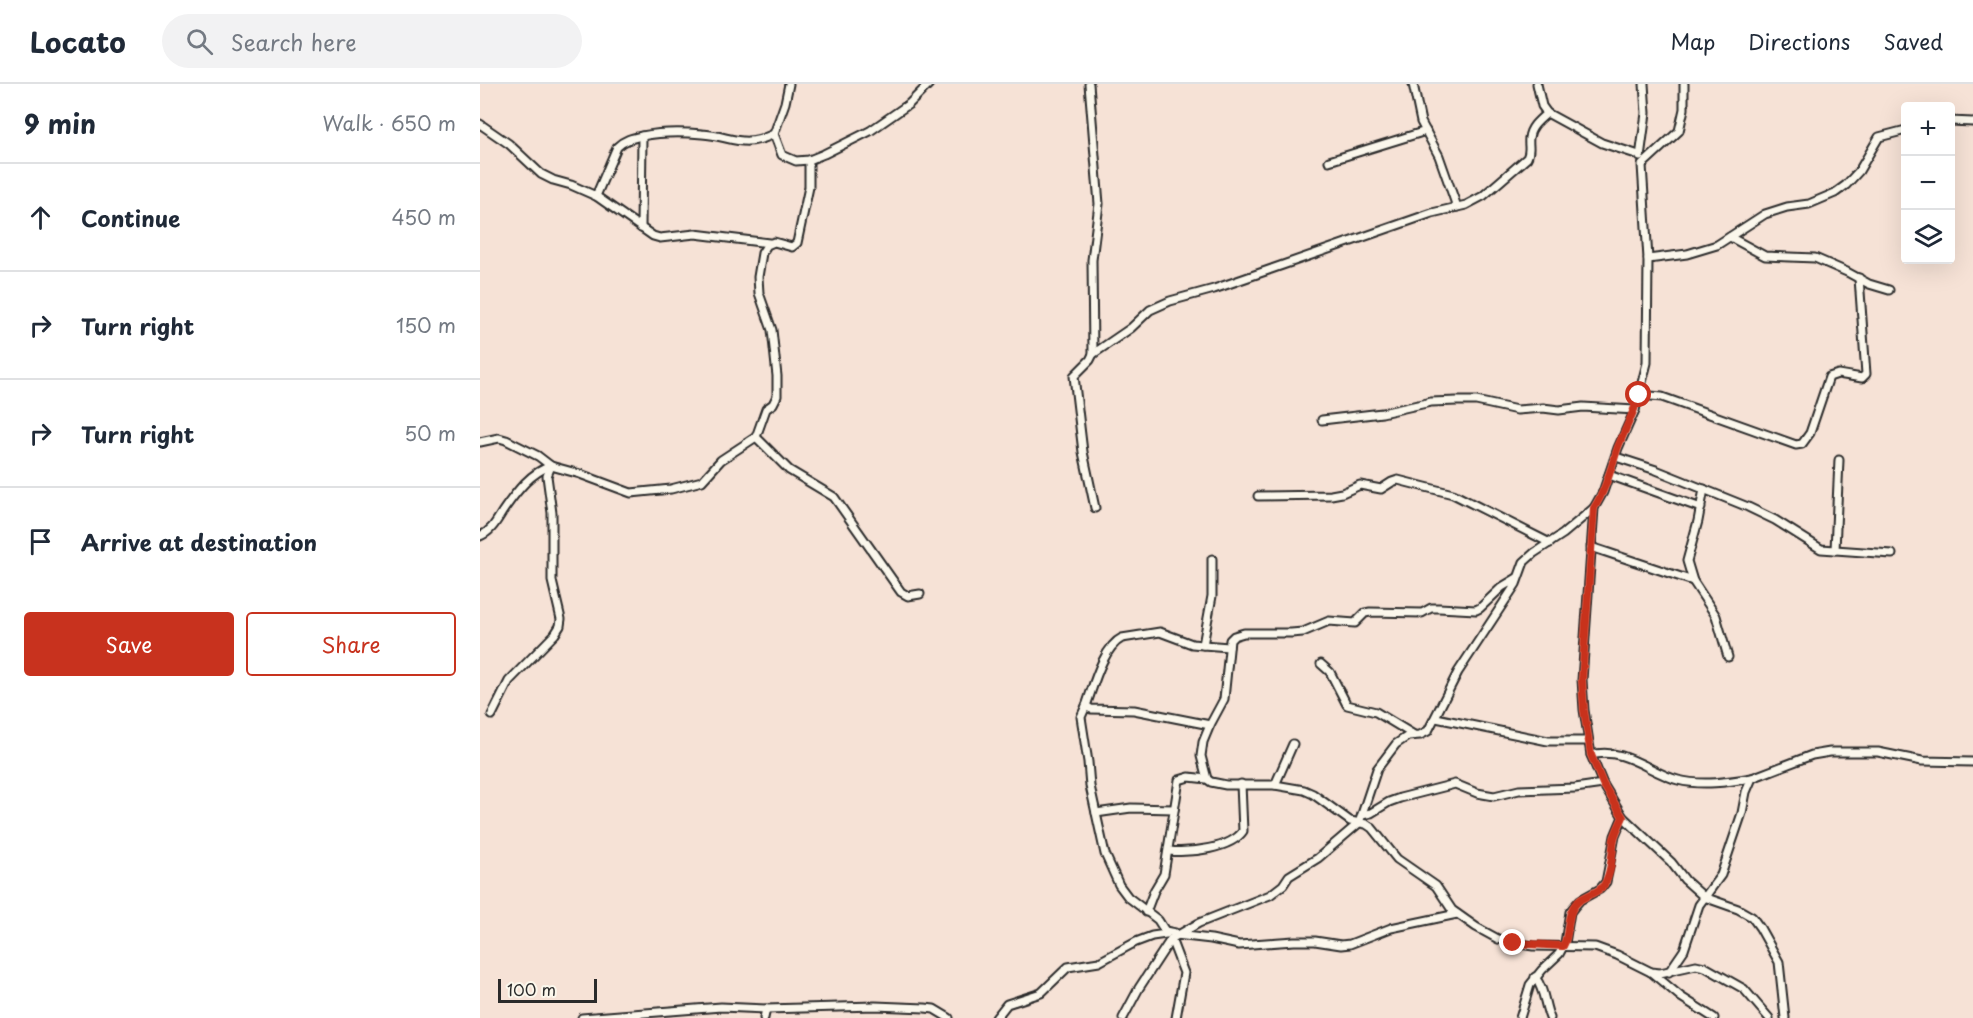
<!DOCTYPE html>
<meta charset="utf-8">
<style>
:root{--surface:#fff;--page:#f2f2f3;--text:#1f2937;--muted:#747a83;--line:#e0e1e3;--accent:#c8321e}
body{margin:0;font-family:"Playpen Sans",sans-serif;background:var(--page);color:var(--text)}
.controls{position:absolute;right:18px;top:18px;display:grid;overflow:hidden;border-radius:6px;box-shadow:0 6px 24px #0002}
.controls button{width:54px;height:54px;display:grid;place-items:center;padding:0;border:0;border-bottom:2px solid var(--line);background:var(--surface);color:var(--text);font:30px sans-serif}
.scale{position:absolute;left:18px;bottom:15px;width:99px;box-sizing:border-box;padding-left:6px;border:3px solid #2b2b2b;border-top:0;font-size:16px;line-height:21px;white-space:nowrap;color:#2b2b2b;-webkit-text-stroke:4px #fbf7ec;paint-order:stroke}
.stop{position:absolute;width:18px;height:18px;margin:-14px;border:4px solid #c8321e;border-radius:50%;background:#fff}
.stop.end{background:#c8321e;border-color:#fff;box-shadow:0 2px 6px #0008}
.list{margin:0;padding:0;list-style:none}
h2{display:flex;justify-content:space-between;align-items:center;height:78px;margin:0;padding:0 24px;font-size:26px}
h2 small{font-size:20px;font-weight:400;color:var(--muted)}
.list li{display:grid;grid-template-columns:39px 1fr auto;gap:18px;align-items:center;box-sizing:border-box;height:108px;padding:0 24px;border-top:2px solid var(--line)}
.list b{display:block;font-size:22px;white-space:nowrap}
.list em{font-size:20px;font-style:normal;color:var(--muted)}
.actions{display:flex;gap:12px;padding:18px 24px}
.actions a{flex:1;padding:14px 0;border:2px solid var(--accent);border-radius:6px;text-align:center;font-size:21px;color:var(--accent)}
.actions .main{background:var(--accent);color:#fff}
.icon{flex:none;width:33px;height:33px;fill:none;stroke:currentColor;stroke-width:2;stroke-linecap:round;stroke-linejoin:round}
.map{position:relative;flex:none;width:1493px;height:934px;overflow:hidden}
header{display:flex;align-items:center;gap:36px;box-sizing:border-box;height:84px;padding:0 30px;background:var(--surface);border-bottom:2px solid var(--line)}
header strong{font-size:28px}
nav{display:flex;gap:33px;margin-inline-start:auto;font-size:21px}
.search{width:420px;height:54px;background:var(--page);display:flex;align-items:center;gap:15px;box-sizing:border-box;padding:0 21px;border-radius:33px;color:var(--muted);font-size:22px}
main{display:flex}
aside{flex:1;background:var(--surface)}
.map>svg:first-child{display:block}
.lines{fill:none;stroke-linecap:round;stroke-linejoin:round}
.street-casing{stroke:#2b2b2b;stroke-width:11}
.street{stroke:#fbf7ec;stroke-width:7}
.route{stroke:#c8321e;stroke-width:8}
</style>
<header>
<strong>Locato</strong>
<div class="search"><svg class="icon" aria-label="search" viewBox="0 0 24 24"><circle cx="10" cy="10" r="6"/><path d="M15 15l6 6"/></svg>Search here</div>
<nav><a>Map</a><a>Directions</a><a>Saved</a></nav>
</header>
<main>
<aside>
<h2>9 min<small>Walk · 650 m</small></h2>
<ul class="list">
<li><svg class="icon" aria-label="ahead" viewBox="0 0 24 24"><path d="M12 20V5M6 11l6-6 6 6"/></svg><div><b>Continue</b></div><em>450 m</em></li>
<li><svg class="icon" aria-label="right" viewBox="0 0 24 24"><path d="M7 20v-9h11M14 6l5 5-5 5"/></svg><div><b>Turn right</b></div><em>150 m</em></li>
<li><svg class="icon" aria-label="right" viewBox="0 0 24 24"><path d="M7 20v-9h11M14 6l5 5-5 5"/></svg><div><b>Turn right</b></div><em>50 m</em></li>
<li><svg class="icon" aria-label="arrive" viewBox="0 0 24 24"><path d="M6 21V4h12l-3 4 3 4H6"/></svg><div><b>Arrive at destination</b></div></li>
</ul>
<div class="actions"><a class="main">Save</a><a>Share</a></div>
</aside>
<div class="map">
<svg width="1493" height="934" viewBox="0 0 1493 934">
<rect width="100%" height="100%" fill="#f6e2d6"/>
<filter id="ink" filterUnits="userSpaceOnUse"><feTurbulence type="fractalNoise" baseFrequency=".0167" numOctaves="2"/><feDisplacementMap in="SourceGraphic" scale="12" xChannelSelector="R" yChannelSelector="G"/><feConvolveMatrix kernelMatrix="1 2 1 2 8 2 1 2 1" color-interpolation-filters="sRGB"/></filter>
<g filter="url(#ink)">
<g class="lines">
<g class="street-casing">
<g id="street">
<path d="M309,0L305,19L294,50L302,71L316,77L329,76L344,70L390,47L429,20L449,0"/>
<path d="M609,0L619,120L612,176L613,270L610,276L594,292L603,368L615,424"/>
<path d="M933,0L941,38L959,72L977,123"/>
<path d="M1057,0L1062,22L1067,29L1122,59L1159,71"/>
<path d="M1204,0V25L1199,47L1162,81L1168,175L1167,279L1155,326L1138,364L1123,408L1114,424L1102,596L1104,626L1111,671L1123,700L1143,733L1191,778L1205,796L1224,813L1258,825L1272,833L1280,844L1299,878L1305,934"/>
<path d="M1470,37L1493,38"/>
<path d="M0,40L29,60L61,90L73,96L91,101L116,112L173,152L180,154L215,150L289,159"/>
<path d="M1160,73L1166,29L1164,0"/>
<path d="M849,77L946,47"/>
<path d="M116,112L137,63C144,56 152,54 162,52C182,48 201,48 222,50C252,52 262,65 294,50"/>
<path d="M161,144L162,52"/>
<path d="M1250,153L1285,172L1335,174L1367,188L1389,200L1409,206"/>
<path d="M1168,175L1207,170L1237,161L1285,130L1307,123L1329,120L1355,109L1366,101L1379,87L1399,53L1426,46"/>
<path d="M613,270L651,244L670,226L690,217L734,205L952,129L986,121L1003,112L1047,74C1051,67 1048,62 1049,54C1050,43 1059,36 1067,29"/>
<path d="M1159,311L1182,313L1316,361L1322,360L1330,349L1349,293L1358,290L1382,294L1386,290L1379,194"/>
<path d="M842,336L902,329L951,318L977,317H996L1037,326L1063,324L1079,326L1103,323L1155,326"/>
<path d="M276,353L309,386L354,413L421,508L428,512L440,510"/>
<path d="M0,358L19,354L26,356L58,372L71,382L100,390L151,409L191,405L222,397L241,376L276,353L286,325L293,320L297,312V292L292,246L279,209L278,193L282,169L287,161L294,158L312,163L317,159L329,103V76"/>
<path d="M1136,373L1176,386L1268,423L1295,436L1341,465L1412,470"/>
<path d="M1129,391L1221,424"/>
<path d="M1224,405L1218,437L1207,477L1213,497L1236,532L1248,573"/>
<path d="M778,412L851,411L862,409L880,401L901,405L912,398L918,396L973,410L1070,459"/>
<path d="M0,452C13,447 17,435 25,424C37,407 51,388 71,382"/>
<path d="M1111,463L1213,497"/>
<path d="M1355,466L1359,376"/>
<path d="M1037,494L1022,503L1000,524L996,526L959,524H951L942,529L890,528L885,529L875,539L849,537L823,548L811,549H764L754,552L750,556L744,615L730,641L723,658L721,672L727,695L731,698L746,701H795L824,706L833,710L870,737L886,740L892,744L917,775L956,802L972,826L996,843L1018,855L1033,859L1053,862L1115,863L1137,871L1171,888L1180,889L1216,881L1225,883L1264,905L1289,934"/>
<path d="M723,561L749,563"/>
<path d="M841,580L850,588L867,621L896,628L934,651"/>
<path d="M606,622L601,633L608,678L610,702L625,770L639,801L648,813L678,836L685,847"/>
<path d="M12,631L29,597L75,550L80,542L81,535L72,497V429L67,392L71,382"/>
<path d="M956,634L1068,657H1108"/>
<path d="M730,641L654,626L611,625L606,622C613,603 623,563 642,554L680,548L712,560L723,561L732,512V475"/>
<path d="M1111,671C1144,662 1170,689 1198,696C1222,702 1248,698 1272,694"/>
<path d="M795,701L813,660"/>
<path d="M616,729L651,724L694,725"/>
<path d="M882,731L891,729L909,718L920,714L975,700L997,709L1014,712L1039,706L1095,704L1123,700"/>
<path d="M689,767C709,769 751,765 763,747L761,700"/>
<path d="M666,828L674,807L684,790L699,696L709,693L727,695"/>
<path d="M691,855L704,889L696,934"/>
<path d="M1171,888L1201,913L1234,934"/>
<path d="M1189,888L1204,866L1219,821L1241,791L1262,729L1266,708L1272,694L1332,671L1350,668H1398L1442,677L1493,678"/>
<path d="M1055,893C1065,906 1064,920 1070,934"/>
<path d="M102,934L241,923L286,925L395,922L445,924L454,925L469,934"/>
<path d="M284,934L286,925"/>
<path d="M516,934L527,920L561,909L588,883L619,878L656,858L672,852L686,850L685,847L695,849L696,851L731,855L759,861L814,857H835L861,861L870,860L911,844L977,830"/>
<path d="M643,934L659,904L691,855L719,839L790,811L803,801L809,792L838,774L879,739L897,685L916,660L928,652L940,651L948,647L978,588L1036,500L1044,478L1054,469L1083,450L1114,424"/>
<path d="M1040,934L1050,901L1062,886L1079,870L1085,859L1090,828L1094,823L1100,816L1120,805L1126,798L1135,752L1143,733"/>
</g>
</g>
<use href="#street" class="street"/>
</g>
</g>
<g class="lines" filter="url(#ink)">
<path class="route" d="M1033,859L1083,862C1090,851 1086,838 1092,826C1099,810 1118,811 1124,801C1132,788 1132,769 1134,755C1136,747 1140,740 1143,733L1123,700L1111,671L1104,626L1102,596L1114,424C1126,405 1131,384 1138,363C1145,345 1154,329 1159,311"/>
</g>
</svg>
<div class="controls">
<button>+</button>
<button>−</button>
<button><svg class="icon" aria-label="layers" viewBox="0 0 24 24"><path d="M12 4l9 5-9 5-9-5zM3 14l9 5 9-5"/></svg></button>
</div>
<div class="scale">100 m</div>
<div class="stop" style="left:1159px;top:311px"></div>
<div class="stop end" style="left:1033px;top:859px"></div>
</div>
</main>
